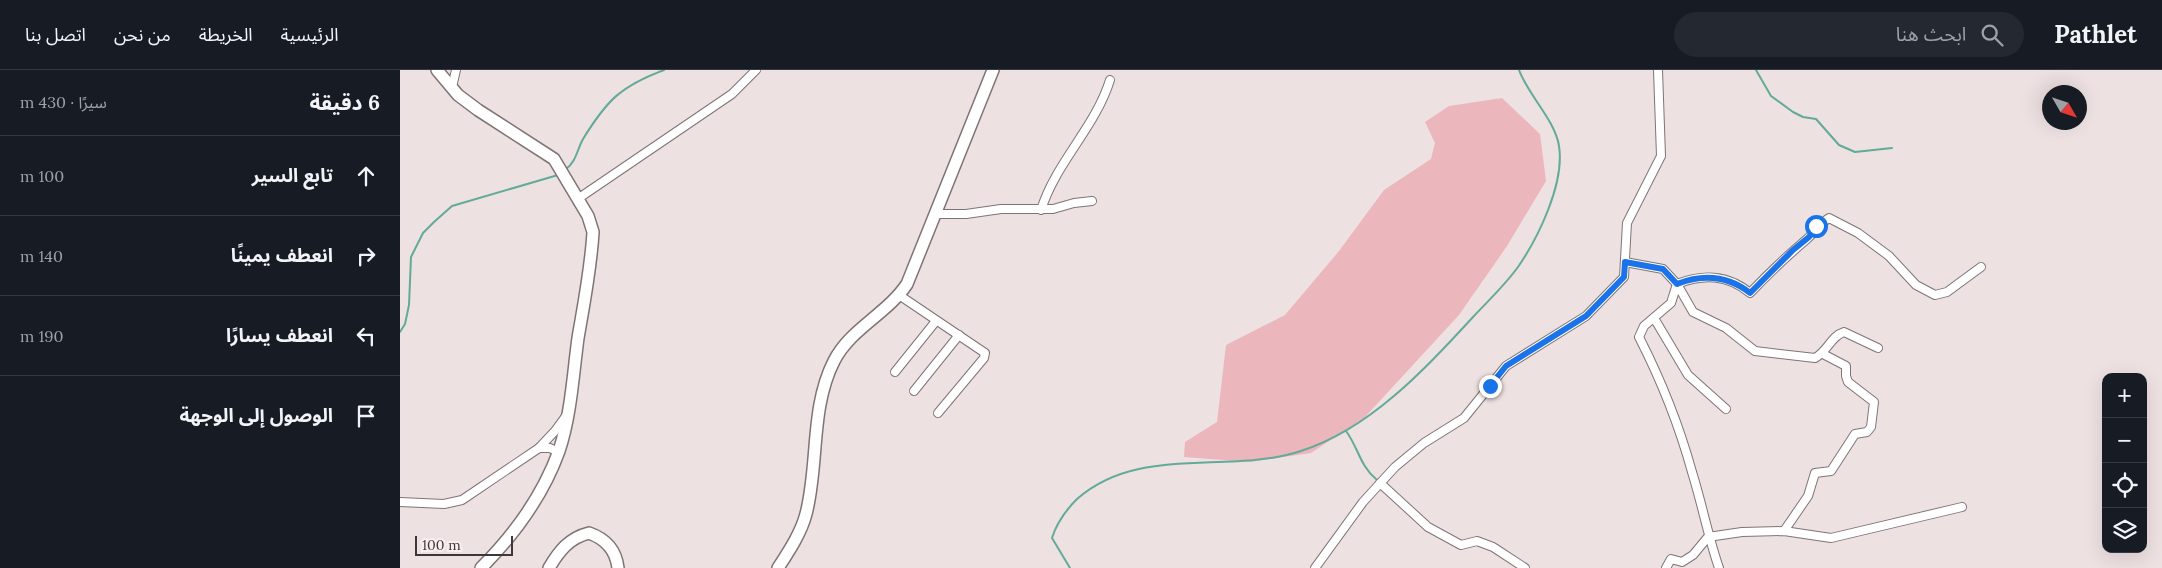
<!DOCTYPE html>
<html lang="ar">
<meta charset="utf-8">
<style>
:root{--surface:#171b24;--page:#242831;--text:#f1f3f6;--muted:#9ea1a6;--line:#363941}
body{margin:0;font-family:Lora,"Noto Sans Arabic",serif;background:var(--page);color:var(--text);direction:rtl}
.controls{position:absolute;right:15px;bottom:15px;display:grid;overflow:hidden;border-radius:10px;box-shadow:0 5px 20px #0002}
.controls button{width:45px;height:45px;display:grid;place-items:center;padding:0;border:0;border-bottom:1px solid var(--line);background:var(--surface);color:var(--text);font:25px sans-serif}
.compass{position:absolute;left:1642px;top:15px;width:45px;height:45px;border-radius:50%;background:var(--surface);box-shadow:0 5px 20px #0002;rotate:129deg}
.scale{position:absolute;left:15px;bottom:12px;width:98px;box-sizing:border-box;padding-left:5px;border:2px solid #3c3738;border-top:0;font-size:14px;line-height:18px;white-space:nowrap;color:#3c3738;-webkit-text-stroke:4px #fbeef0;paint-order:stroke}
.stop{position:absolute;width:15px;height:15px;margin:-11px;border:4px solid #1a73e8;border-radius:50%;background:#fff}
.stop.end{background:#1a73e8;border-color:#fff;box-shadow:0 1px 5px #0008}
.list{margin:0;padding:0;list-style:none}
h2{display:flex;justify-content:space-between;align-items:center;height:65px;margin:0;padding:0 20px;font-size:21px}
h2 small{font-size:16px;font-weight:400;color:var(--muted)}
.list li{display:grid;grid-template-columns:32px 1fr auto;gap:15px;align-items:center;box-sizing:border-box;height:80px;padding:0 20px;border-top:1px solid var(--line)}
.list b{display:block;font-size:19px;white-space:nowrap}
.list em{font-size:16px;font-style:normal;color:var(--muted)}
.icon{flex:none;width:28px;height:28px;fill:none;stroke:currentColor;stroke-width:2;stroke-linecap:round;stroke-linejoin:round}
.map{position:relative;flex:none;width:1762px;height:498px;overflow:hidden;direction:ltr}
header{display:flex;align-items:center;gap:30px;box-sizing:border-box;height:70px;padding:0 25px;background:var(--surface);border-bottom:1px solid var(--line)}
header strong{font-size:24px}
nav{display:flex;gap:28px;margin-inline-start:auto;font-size:18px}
.search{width:350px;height:45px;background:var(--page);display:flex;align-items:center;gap:12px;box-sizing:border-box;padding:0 18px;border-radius:28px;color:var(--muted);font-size:19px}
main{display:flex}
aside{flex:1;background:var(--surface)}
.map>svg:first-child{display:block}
.green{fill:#ecb6bd}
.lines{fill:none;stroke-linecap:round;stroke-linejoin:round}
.stream{stroke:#62aa99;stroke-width:2}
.street-casing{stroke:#7f7475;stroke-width:10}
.secondary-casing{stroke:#7f7475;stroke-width:14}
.street{stroke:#fff;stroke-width:8}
.secondary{stroke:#fff;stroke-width:11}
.route{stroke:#1a73e8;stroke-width:6}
</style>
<header>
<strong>Pathlet</strong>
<div class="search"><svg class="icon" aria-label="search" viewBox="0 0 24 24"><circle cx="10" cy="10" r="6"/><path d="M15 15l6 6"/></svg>ابحث هنا</div>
<nav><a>الرئيسية</a><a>الخريطة</a><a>من نحن</a><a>اتصل بنا</a></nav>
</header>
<main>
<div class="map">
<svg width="1762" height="498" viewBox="0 0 1762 498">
<rect width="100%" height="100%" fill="#eee1e2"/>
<path class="green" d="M1102,28L1140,64L1146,111L1107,176L1059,245L965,347L911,383L849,392L784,387L785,372L817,352L826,275L885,245L939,181L984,120L1031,89L1035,73L1025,52L1049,36Z"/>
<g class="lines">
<g class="stream">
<path d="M1356,0L1371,26L1393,42L1403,47L1416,49L1439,75L1455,82L1492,78"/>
<path d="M166,99C176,92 177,80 183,69C207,30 221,16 264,0"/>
<path d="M0,262L5,254L9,235L11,187L23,163L34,152L52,136L158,105"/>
<path d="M946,361C958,377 960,396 976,409"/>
<path d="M670,498L652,468C657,452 665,441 677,429C739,374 828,405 901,381C970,359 1025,299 1073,247C1088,231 1105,215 1118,197C1138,168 1165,113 1159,76C1155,50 1128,25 1119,0"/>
</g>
<g class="street-casing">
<g id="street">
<path d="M52,17L56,0"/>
<path d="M179,128L332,24L356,0"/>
<path d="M641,140C656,92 695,58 710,10"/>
<path d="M535,144H566L601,139H653L674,133L692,131"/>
<path d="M1225,192L1263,199L1277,214L1293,242L1326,258L1355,281L1415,288C1428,281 1431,266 1444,262L1478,278"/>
<path d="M499,225L585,283L584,288L538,343"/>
<path d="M1254,248L1288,305L1326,339"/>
<path d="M495,302L536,251"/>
<path d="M514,321L559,265"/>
<path d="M139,378L155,361L166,346"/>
<path d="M980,413L1028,457L1061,475L1077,471L1093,477L1125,498"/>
<path d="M0,432L44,434L62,430L139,378H150L158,382"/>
<path d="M1384,461L1408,426L1415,403L1431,401L1455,364L1467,362L1471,357L1474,332L1448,312L1446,306V296L1423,284"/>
<path d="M915,498L963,432L995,397L1024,373L1064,348L1106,296L1186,246L1224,207L1227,153L1261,86L1258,0"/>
<path d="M1266,498L1271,489L1282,492L1293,485L1308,467L1342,462L1384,461L1431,468L1562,437"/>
<path d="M1319,498C1308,466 1302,434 1292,402C1279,355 1261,310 1239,267L1244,256L1271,233L1277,214C1303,204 1327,204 1350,223C1368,204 1387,186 1407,169C1415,162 1418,155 1429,148L1458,163L1489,186L1516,215L1535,225L1547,222L1581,197"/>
</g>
</g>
<g class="secondary-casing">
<g id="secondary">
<path d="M37,0L58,25L78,40L154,89L188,146L193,162C191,198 184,233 178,268C173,305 171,345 159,381C143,425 114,465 81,498"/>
<path d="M149,498C159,481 169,468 189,463C206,469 216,480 218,498"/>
<path d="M378,498C389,481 401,463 406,444C419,394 410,338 434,291C450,259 487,244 507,214L593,0"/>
</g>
</g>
<use href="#street" class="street"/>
<use href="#secondary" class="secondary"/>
</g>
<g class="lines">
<path class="route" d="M1090,316L1106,296L1186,246L1224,207L1225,192L1263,199L1277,214C1303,204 1327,205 1350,223L1393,180L1409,167L1416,156"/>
</g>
</svg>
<div class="controls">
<button>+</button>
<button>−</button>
<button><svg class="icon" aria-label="locate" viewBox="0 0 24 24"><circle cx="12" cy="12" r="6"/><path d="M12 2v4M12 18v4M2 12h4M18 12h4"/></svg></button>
<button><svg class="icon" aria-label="layers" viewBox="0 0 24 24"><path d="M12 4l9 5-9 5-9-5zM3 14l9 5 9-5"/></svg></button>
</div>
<svg class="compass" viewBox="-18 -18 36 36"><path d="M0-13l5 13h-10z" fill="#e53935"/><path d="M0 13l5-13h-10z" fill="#9ea1a6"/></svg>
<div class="scale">100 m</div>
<div class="stop" style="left:1416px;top:156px"></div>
<div class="stop end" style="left:1090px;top:316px"></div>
</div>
<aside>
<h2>6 دقيقة<small>سيرًا · 430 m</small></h2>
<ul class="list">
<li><svg class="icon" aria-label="ahead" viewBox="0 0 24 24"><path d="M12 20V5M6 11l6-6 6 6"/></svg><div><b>تابع السير</b></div><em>100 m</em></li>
<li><svg class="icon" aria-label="right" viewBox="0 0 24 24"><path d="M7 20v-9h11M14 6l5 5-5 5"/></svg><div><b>انعطف يمينًا</b></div><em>140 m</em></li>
<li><svg class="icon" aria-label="left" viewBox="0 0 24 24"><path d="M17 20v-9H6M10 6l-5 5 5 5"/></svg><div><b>انعطف يسارًا</b></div><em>190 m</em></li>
<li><svg class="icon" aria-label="arrive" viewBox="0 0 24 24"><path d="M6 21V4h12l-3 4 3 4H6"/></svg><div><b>الوصول إلى الوجهة</b></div></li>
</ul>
</aside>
</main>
